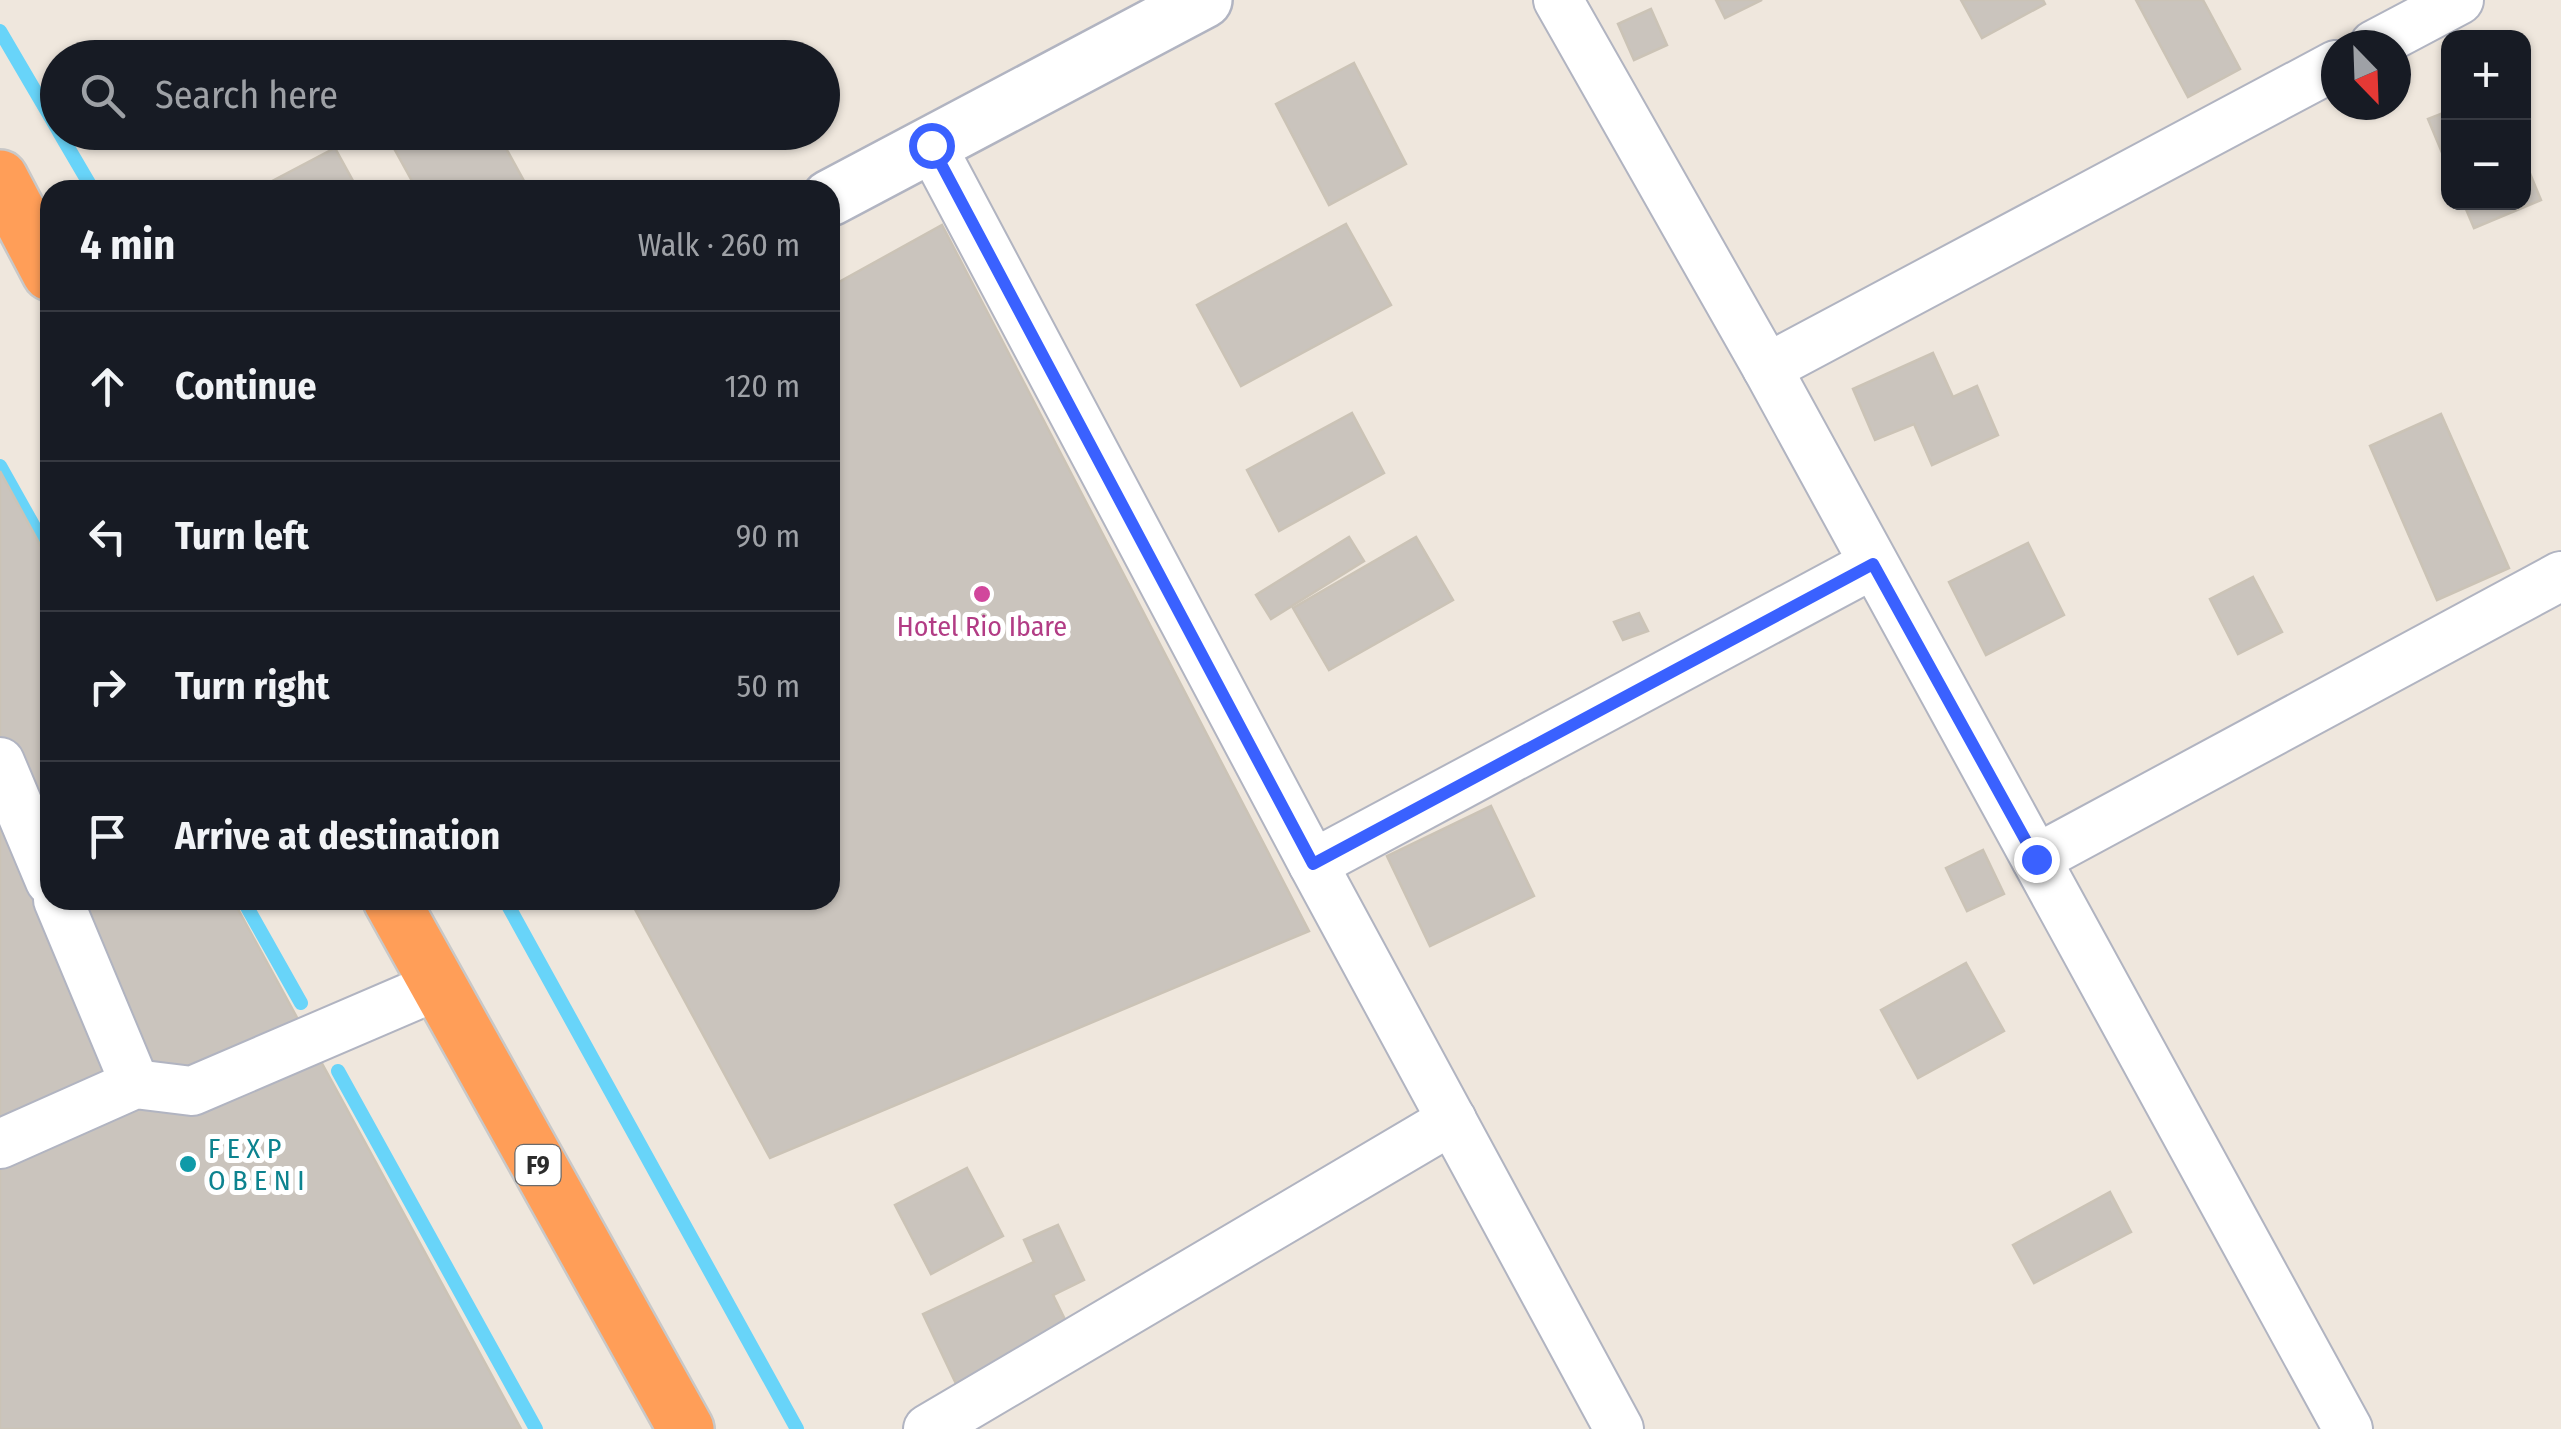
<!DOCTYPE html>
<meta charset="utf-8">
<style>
:root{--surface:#171b24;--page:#242831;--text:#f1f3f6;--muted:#9ea1a6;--line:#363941}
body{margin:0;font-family:"Fira Sans Condensed",sans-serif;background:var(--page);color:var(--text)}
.controls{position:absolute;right:30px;top:30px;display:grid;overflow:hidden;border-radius:20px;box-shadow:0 2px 8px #0004}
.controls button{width:90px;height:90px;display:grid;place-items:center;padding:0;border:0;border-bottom:2px solid var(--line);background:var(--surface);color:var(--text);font:50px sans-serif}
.compass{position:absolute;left:2321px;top:30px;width:90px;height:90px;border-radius:50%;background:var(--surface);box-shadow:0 2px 8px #0004;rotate:157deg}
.stop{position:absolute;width:30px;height:30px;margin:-22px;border:8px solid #3a61ff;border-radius:50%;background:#fff}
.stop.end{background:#3a61ff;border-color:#fff;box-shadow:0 2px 10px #0008}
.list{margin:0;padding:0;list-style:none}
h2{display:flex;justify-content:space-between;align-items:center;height:130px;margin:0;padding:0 40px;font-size:42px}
h2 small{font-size:32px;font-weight:400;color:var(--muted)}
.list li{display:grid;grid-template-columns:65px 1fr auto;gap:30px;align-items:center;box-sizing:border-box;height:150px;padding:0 40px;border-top:2px solid var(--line)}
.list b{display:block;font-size:38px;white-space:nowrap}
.list em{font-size:32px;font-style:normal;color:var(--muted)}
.icon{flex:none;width:55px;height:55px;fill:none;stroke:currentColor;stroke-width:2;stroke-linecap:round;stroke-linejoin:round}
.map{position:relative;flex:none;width:2561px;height:1429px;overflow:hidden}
.search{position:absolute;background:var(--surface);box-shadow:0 2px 8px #0004;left:40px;top:40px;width:800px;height:110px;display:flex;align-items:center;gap:25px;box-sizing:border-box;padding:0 35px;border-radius:55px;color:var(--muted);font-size:38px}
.panel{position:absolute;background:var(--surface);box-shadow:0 2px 8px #0004;left:40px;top:180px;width:800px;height:730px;border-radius:30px}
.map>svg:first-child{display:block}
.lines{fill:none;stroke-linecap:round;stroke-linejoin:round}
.stream{stroke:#68d4f9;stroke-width:14}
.building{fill:#cac4bd;stroke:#cbc3b6;stroke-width:2.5}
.street-casing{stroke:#b1b4c1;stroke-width:52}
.secondary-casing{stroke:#b1b4c1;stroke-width:60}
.highway-casing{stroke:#c8c8c8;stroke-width:60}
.street{stroke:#fff;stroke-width:48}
.secondary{stroke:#fff;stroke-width:55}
.highway{stroke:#ff9e58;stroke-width:55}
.route{stroke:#3a61ff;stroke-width:12}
.hotel-dot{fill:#d1479c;stroke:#fff;stroke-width:4}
.culture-dot{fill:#0f9aa8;stroke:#fff;stroke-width:4}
.labels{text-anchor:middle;stroke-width:10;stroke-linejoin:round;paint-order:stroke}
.shield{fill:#fff;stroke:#6b6b6b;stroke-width:2.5}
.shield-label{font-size:25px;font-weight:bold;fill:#2c2c2c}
.hotel-label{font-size:28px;fill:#b23c85;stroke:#fff}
.culture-label{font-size:28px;fill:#0d838f;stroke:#fff;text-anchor:start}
</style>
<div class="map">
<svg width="2561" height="1429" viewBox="0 0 2561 1429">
<rect width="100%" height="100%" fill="#efe7dd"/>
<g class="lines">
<g class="stream">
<path d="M0,31L58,130"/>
<path d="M59,132L93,190"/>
<path d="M0,466L50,555"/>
<path d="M243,900L301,1003"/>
<path d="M505,900L797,1429"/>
<path d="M338,1071L536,1429"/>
</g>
</g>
<g class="building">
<path d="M1716,0H1762L1725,18Z"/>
<path d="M1961,0H2043L2045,4L1982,38Z"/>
<path d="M2136,0H2203L2240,69L2188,97Z"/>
<path d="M1651,9L1667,45L1634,60L1618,24Z"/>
<path d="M1354,63L1406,164L1329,205L1276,104Z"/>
<path d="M2448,111V167L2428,119Z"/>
<path d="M385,132H497L529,190H417Z"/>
<path d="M335,148L358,190H255Z"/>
<path d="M2524,159L2541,200L2474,228L2463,202H2524Z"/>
<path d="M1346,224L1391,305L1241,386L1197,305Z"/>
<path d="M942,225L1309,931L770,1158L630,900H830V287Z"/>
<path d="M1933,353L1953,397L1977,386L1998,435L1932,465L1914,424L1875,440L1853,389Z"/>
<path d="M1352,413L1384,473L1279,531L1247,470Z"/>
<path d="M2441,414L2509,568L2437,600L2370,446Z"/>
<path d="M0,471L50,563V900H233L521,1429H0Z"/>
<path d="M1349,537L1364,561L1271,619L1256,595Z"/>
<path d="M1416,537L1453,600L1329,670L1293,608Z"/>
<path d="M2028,543L2064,615L1986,655L1949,582Z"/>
<path d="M2253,577L2282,632L2238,654L2210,599Z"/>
<path d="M1639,613L1648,631L1623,640L1614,622Z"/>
<path d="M1491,806L1534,896L1430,946L1387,856Z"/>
<path d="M1983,850L2004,894L1967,911L1946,868Z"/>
<path d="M1966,963L2004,1031L1918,1078L1881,1010Z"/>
<path d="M967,1168L1003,1236L931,1274L895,1205Z"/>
<path d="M2110,1192L2131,1232L2034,1283L2013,1245Z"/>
<path d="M1058,1225L1084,1280L1053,1295L1074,1338L960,1392L923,1314L1034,1262L1024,1240Z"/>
</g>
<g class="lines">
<g class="street-casing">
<g id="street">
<path d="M1558,0L1767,368L2348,1429"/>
<path d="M2374,45L2459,0"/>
<path d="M931,145L1313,864L1619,1429"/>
<path d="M1767,368L2336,65"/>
<path d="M0,762L50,881"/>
<path d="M2036,859L2561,576"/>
<path d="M1313,864L1873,564"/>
<path d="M58,900L135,1084"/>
<path d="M0,1144L135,1084L192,1091L439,985"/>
<path d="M928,1429L1452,1120"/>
</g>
</g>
<g class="secondary-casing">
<path id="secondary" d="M830,198L1204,0"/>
</g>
<g class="highway-casing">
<g id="highway">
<path d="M0,178L50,273"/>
<path d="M391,900L686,1429"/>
</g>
</g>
<use href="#street" class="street"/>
<use href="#secondary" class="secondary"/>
<use href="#highway" class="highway"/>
</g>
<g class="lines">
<path class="route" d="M931,145L1313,864L1873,564L2036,859"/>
</g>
<circle class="hotel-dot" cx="982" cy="594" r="10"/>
<circle class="culture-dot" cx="188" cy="1164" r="10"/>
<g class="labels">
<rect class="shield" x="515.5" y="1145" width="45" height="40" rx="8"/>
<g class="shield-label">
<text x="538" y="1174">F9</text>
</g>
<g class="hotel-label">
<text x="982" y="636">Hotel Rio Ibare</text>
</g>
<g class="culture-label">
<text x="208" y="1158">F E X P<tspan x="208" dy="32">O B E N I</tspan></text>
</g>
</g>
</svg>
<div class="controls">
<button>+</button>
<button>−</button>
</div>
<svg class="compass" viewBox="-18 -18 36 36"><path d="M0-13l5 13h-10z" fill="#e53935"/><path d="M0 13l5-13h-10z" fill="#9ea1a6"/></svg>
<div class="stop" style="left:931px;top:145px"></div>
<div class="stop end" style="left:2036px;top:859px"></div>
<div class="search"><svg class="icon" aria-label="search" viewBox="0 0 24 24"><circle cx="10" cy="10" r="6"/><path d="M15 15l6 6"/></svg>Search here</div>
<section class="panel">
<h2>4 min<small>Walk · 260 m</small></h2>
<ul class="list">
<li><svg class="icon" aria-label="ahead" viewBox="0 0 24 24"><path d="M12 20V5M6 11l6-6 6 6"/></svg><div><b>Continue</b></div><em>120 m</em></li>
<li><svg class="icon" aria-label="left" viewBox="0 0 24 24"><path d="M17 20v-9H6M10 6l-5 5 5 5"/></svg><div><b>Turn left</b></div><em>90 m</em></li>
<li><svg class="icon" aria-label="right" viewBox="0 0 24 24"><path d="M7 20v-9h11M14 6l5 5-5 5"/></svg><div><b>Turn right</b></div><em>50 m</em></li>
<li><svg class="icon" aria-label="arrive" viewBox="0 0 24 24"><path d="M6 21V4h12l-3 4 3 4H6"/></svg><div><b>Arrive at destination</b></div></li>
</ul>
</section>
</div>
